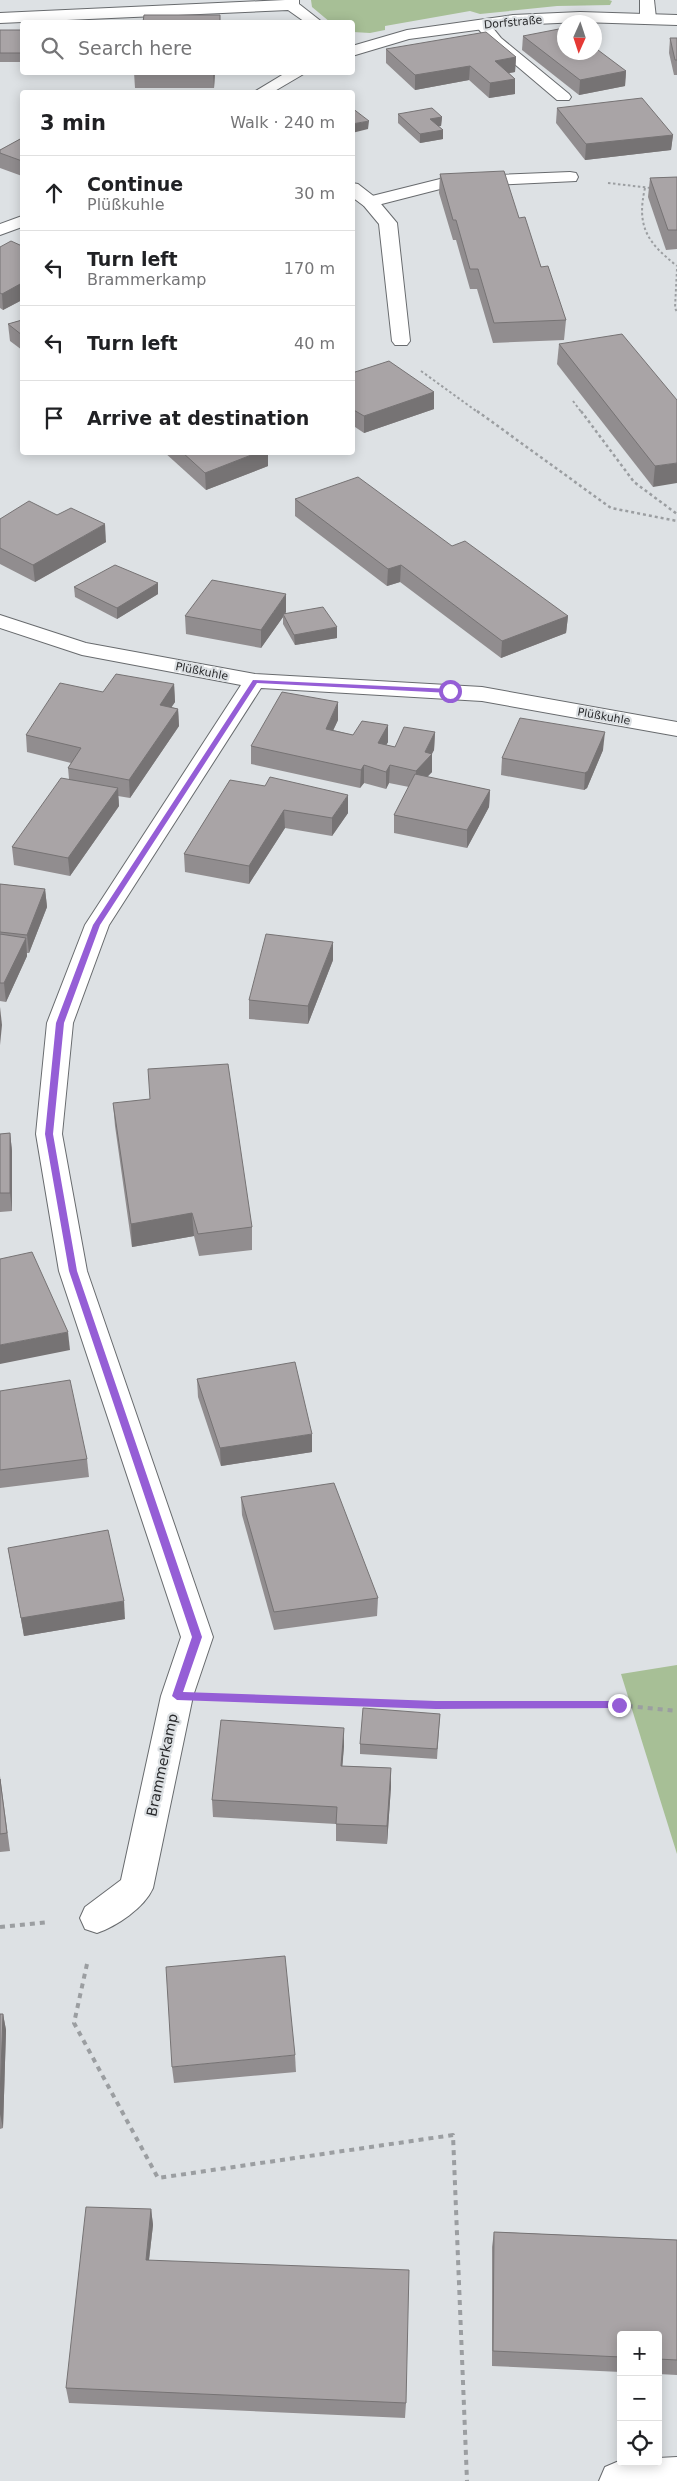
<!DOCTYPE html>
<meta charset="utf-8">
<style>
:root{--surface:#fff;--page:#f2f2f2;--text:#202124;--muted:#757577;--line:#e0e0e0}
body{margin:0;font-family:"DejaVu Sans",sans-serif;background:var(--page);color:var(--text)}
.controls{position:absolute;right:15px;bottom:15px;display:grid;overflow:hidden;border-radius:5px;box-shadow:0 2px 12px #0003}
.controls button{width:45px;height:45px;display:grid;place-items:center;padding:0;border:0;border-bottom:1px solid var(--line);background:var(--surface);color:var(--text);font:25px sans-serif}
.compass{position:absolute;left:557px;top:15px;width:45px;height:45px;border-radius:50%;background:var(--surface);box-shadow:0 2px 12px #0003;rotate:183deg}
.stop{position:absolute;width:15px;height:15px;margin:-11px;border:4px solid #955ed6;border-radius:50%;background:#fff}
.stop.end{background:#955ed6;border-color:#fff;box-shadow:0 1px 5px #0008}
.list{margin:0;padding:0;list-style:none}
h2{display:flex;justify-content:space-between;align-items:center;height:65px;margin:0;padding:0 20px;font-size:21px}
h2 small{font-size:16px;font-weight:400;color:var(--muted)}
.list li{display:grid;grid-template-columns:32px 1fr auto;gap:15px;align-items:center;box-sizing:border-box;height:75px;padding:0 20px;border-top:1px solid var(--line)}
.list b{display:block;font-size:19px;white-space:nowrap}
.list p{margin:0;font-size:16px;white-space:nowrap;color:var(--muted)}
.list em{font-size:16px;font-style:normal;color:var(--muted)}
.icon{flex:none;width:28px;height:28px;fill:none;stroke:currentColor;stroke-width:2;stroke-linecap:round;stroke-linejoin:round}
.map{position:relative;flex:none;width:677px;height:2481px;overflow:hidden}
.search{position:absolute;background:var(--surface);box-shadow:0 2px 12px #0003;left:20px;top:20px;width:335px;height:55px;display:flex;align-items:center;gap:12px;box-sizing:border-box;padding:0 18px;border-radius:5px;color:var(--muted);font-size:19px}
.panel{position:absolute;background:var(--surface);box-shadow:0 2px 12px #0003;left:20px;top:90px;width:335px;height:365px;border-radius:5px}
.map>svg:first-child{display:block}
.green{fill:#a7bf96}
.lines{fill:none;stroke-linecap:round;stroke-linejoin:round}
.lane-casing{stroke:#686b6e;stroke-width:2}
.street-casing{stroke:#686b6e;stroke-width:2}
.secondary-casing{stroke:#686b6e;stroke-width:2}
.path-far2{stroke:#9b9ea1;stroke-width:2;stroke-dasharray:2.5 2.5;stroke-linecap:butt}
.path-far1{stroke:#9b9ea1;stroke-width:2.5;stroke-dasharray:3 3;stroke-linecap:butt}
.path{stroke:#9b9ea1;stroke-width:4;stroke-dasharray:5 5;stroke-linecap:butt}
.lane{fill:#fff;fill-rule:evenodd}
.street{fill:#fff;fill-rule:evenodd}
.secondary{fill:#fff;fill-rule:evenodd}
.wall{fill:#918d8f}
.shaded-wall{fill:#767374}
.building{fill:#a9a4a6;stroke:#767374}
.route{fill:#955ed6}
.labels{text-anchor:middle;stroke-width:4.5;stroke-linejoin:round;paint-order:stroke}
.far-street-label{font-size:11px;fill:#292a2c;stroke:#dde1e4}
.street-label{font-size:14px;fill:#292a2c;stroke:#dde1e4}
</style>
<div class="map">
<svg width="677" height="2481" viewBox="0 0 677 2481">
<rect width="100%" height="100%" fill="#dde1e4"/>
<g class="green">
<path d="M311,0H609L612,1L610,5L557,6L480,14L470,11L385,26V30L370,33L353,32L352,22H330L312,7Z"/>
<path d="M677,1665V1854L621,1674Z"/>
</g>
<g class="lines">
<g class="lane-casing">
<g id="lane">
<path d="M483,20L488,22L501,38L569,94L571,97L569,100H557L491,44L475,25Z"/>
<path d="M570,172L576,173L578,177L576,181L448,187L370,207L364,206L362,202L364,198L448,177Z"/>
</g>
</g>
<g class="street-casing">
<g id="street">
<path d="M285,0H299V4L322,22H305L288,10L0,23V13Z"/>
<path d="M640,0H654L656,18L653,21L648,23L640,18Z"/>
<path d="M352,183L358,184L376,198L397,223L410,341L407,345H395L392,341L379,224L364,206L352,197Z"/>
<path d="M0,615L86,643L255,674L482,687L677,722V736L482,701L261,688L109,925L73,1023L62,1134L87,1271L213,1637L193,1696L153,1888C144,1908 117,1926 97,1933L85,1929L80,1918L85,1907L121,1880L161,1696L181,1637L59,1271L36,1134L47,1023L85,925L241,685L82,655L0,628Z"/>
<path d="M677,2457V2481H599L605,2467L619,2461L658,2462V2458Z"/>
</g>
</g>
<g class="secondary-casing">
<g id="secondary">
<path d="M580,12L677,15V25L580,22L513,25L409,39L352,56V46L407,30L513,15Z"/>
<path d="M287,72H307L273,92H254Z"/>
<path d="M22,216V227L0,235V224Z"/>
</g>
</g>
<g class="path-far2">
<path d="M608,183L651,188"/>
<path d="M645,188C636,227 648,243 677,266"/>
<path d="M677,269L675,308L677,312"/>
<path d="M421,371L479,413"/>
<path d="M573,401L582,413"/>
</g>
<g class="path-far1">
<path d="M477,411L611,508L677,521"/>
<path d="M581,411L634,482L677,514"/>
</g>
<g class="path">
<path d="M228,1697L435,1705H619L677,1711"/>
<path d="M0,1927L49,1922"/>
<path d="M87,1964L74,2023L158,2178L453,2135L467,2481"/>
</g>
<use href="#lane" class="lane"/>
<use href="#street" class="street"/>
<use href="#secondary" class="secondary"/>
</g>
<g class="wall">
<rect x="0" y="30" width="22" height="32"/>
<path d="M523,36L626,71L625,86L579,95L522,50Z"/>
<path d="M670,38H677V75H674L669,53Z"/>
<path d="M386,49L516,57L515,72L509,73L515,79V94L489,98L469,80L415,90L386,63Z"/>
<path d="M134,72H215L214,88H135Z"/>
<path d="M557,108L673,135L671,150L585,160L556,123Z"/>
<path d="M398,114L442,117L441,126H438L443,130V139L420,143L398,123Z"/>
<path d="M22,138V176L0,168V150Z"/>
<path d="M440,174L519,218L566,320L564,340L493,343L477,289H470L456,240H453L439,193Z"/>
<path d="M677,177V249L666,250L648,197L650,178Z"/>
<path d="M22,246V300L3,310L0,308V247Z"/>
<path d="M22,320V350L10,341L8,324Z"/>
<path d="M559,344L677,400L653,487L557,364Z"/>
<path d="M352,373L434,392V409L364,433L352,425Z"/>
<path d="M164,452H268V466L206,490Z"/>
<path d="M295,499L452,546L568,616L566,633L501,658L400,582L387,586L295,516Z"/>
<path d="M0,519L106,542L35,582L0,564Z"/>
<path d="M158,583V594L117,619L75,597L74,587Z"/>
<path d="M286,612L285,613L337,638L295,645L283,624V617L261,648L186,634L185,616Z"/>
<path d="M174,684L175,702L171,707L178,709L179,726L130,798L118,796L119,806L70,876L14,865L12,847L69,779L68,768L71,763L27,752L26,735L103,692Z"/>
<path d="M338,720L333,730L353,735L388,725V742L386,745L395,747L435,732L434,750L432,754V772L427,777L490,790L489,807L467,848L394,833V815L409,787L389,783L386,789L364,783L360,788L251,764V746Z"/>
<path d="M603,750L587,788L584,790L501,775L502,758Z"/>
<path d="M230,780L348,813L332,836L285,828L249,884L185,872L184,854Z"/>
<path d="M0,884L45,889L47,907L29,953H27V956L6,1002L0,1001Z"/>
<path d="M333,960L308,1024L249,1019V1000Z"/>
<path d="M113,1103L252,1227V1250L199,1256L194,1236L132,1247L115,1126Z"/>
<path d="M10,1133L12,1151V1211L0,1212V1134Z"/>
<path d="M197,1379L312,1452L221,1466L198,1397Z"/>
<path d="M0,1391L87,1459L89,1477L0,1488Z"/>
<path d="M241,1497L378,1598L377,1616L274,1630L242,1515Z"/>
<path d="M8,1548L125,1619L24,1636Z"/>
<path d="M440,1714L437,1759L360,1754V1744Z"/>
<path d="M344,1746L342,1766L391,1768V1786L387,1844L336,1841V1824L213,1817L212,1800Z"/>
<path d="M0,1776L10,1851L0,1852Z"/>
<path d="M0,2014H3L6,2030L3,2128L0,2129Z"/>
<path d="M295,2055L296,2072L174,2083L172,2067Z"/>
<path d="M151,2209L153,2225L149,2260L406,2403L405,2418L69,2403L66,2388Z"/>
<path d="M494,2232L677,2240V2375L658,2374V2335H621V2372L492,2366V2247Z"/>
</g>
<g class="shaded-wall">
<path d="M516,57L515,72L494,76L495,61Z"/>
<path d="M470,66L469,80L415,90V75Z"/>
<path d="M626,71L625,86L579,95L580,80Z"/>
<path d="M213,72H215L214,88Z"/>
<path d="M515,79V94L489,98L490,83Z"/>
<path d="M442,117L441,126L430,128V119Z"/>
<path d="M369,121L368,129L352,133V124Z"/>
<path d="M443,130V139L420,143V134Z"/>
<path d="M673,135L671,150L585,160L586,144Z"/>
<path d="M22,283V300L3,310L2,294Z"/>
<path d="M434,392V409L364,433V416Z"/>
<path d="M259,452H268V466L206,490L205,473Z"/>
<path d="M677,463V483L653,487L655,466Z"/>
<path d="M105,524L106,542L35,582L33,565Z"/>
<path d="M401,565L400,582L387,586L388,569Z"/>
<path d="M158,583V594L117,619V608Z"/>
<path d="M286,594V612L284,615L283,614V617L261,648V630Z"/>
<path d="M568,616L566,633L501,658L502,641Z"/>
<path d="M337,627V638L295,645L294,635Z"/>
<path d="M174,684L175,702L161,723L160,705Z"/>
<path d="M338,702V720L326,746V729Z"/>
<path d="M178,709L179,726L130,798L129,780Z"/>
<path d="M388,725V742L377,761L378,743Z"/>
<path d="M435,732L434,750L431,755L432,754V772L415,789L416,771Z"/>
<path d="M605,732L603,750L587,788L584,790L585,773Z"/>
<path d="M364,765V783L360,788L361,770Z"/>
<path d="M390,765L389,783L386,789V772Z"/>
<path d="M118,788L119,806L70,876L68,858Z"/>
<path d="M490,790L489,807L467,848V830Z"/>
<path d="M348,795V813L332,836V818Z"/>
<path d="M284,810L285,828L249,884V866Z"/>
<path d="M45,889L47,907L29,953L27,935Z"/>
<path d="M26,938L27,956L6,1002L4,983Z"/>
<path d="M333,942V960L308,1024V1006Z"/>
<path d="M0,1007L2,1025L0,1045Z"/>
<path d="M10,1133L12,1151V1211L10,1193Z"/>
<path d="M192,1213L194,1236L132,1247L131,1224Z"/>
<path d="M68,1332L70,1350L0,1364V1345Z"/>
<path d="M312,1434V1452L221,1466L220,1448Z"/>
<path d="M124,1601L125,1619L24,1636L21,1618Z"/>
<path d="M344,1728V1746L341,1784V1766Z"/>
<path d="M391,1768V1786L387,1844V1826Z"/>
<path d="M3,2014L6,2030L3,2128L0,2114V2098Z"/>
<path d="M151,2209L153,2225L147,2276L146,2260Z"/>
</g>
<g class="building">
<path d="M144,15H220V22H143Z"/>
<path d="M564,28V52H594V47L626,71L580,80L523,36Z"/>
<rect x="0" y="30" width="22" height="23"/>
<path d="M486,32L516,57L495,61L515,79L490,83L470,66L415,75L386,49Z"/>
<path d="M670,38H677V60H675Z"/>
<path d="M134,72H213V73Z"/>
<path d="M642,98L673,135L586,144L557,108Z"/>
<path d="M352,108L369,121L352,124Z"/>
<path d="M432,108L442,117L430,119L443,130L420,134L398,114Z"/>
<path d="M22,138V161L0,153V150Z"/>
<path d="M504,171L519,218L525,217L541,267L548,266L566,320L494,323L478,269H470L456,220H453L440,174Z"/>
<path d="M677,177V230H668L650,178Z"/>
<path d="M11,241L22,246V283L2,294L0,293V247Z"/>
<path d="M22,320V335L8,324Z"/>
<path d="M622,334L677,400V463L655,466L559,344Z"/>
<path d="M389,361L434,392L364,416L352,409V373Z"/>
<path d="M182,452H259L205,473Z"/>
<path d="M358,477L452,546L465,541L568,616L502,641L401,565L388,569L295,499Z"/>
<path d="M29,501L57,515L71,508L105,524L33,565L0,548V519Z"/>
<path d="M115,565L158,583L117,608L74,587Z"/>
<path d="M212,580L286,594L261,630L185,616Z"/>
<path d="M323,607L337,627L294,635L283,614Z"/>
<path d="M116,674L174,684L160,705L178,709L129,780L68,768L81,748L26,735L60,683L103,692Z"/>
<path d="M282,692L338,702L326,729L353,735L362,721L388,725L378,743L395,747L404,727L435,732L425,752L432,754L416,771L390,765L386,772L364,765L361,770L251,746Z"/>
<path d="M520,718L605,732L588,771L585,773L502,758Z"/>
<path d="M415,774L490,790L467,830L394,815Z"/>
<path d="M270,777L348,795L332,818L284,810L249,866L184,854L230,780L265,786Z"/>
<path d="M61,778L118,788L68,858L12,847Z"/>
<path d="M0,884L45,889L27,935L0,932Z"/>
<path d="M0,934L26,938L4,983H0Z"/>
<path d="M266,934L333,942L308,1006L249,1000Z"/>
<path d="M228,1064L252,1227L198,1234L192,1213L131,1224L113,1103L150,1099L148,1069Z"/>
<path d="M10,1133V1193H0V1134Z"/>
<path d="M32,1252L68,1332L0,1345V1259Z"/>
<path d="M295,1362L312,1434L220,1448L197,1379Z"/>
<path d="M70,1380L87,1459L0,1470V1391Z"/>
<path d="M334,1483L378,1598L274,1612L241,1497Z"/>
<path d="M108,1530L124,1601L21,1618L8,1548Z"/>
<path d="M363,1708L440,1714L437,1749L360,1744Z"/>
<path d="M221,1720L344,1728L341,1766L391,1768L387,1826L336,1824L337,1807L212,1800Z"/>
<path d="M0,1779L7,1833L0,1834Z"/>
<path d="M285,1956L295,2055L172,2067L166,1967Z"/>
<path d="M0,2014H3L0,2098Z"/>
<path d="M86,2207L151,2209L146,2260L409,2270L406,2403L66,2388Z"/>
<path d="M494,2232L677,2240V2360L658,2359V2335H621V2357L493,2351Z"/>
</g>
<path class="route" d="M253,680L450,689L454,691L450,693L257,683L100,925L64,1023L53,1134L77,1271L202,1637L183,1692L436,1701H619L624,1705L623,1708L436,1709L177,1700L172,1696L192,1637L69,1271L45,1134L56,1023L93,925Z"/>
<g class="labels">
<g class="far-street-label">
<text transform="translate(513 22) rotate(-5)" y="4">Dorfstraße</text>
<text transform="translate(202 671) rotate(11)" y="4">Plüßkuhle</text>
<text transform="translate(604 716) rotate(10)" y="4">Plüßkuhle</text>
</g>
<g class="street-label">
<text transform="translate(162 1765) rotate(-78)" y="5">Brammerkamp</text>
</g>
</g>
</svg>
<div class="controls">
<button>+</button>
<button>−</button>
<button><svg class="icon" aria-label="locate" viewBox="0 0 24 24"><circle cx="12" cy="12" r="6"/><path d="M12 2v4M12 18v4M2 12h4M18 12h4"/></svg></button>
</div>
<svg class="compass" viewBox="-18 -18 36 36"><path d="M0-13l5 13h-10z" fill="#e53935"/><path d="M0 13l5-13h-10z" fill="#757577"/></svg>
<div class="stop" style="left:450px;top:691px"></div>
<div class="stop end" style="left:619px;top:1705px"></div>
<div class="search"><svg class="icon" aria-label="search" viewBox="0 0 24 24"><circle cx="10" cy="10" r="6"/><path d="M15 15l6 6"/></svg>Search here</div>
<section class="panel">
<h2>3 min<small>Walk · 240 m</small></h2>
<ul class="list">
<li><svg class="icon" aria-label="ahead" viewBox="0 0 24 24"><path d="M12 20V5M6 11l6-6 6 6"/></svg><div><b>Continue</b><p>Plüßkuhle</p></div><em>30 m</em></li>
<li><svg class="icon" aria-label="left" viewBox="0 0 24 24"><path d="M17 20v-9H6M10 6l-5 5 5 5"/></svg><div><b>Turn left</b><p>Brammerkamp</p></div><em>170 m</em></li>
<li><svg class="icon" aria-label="left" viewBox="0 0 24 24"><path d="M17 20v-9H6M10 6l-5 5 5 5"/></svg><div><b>Turn left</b></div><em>40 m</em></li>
<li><svg class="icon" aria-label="arrive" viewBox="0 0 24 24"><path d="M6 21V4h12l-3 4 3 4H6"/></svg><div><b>Arrive at destination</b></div></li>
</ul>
</section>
</div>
